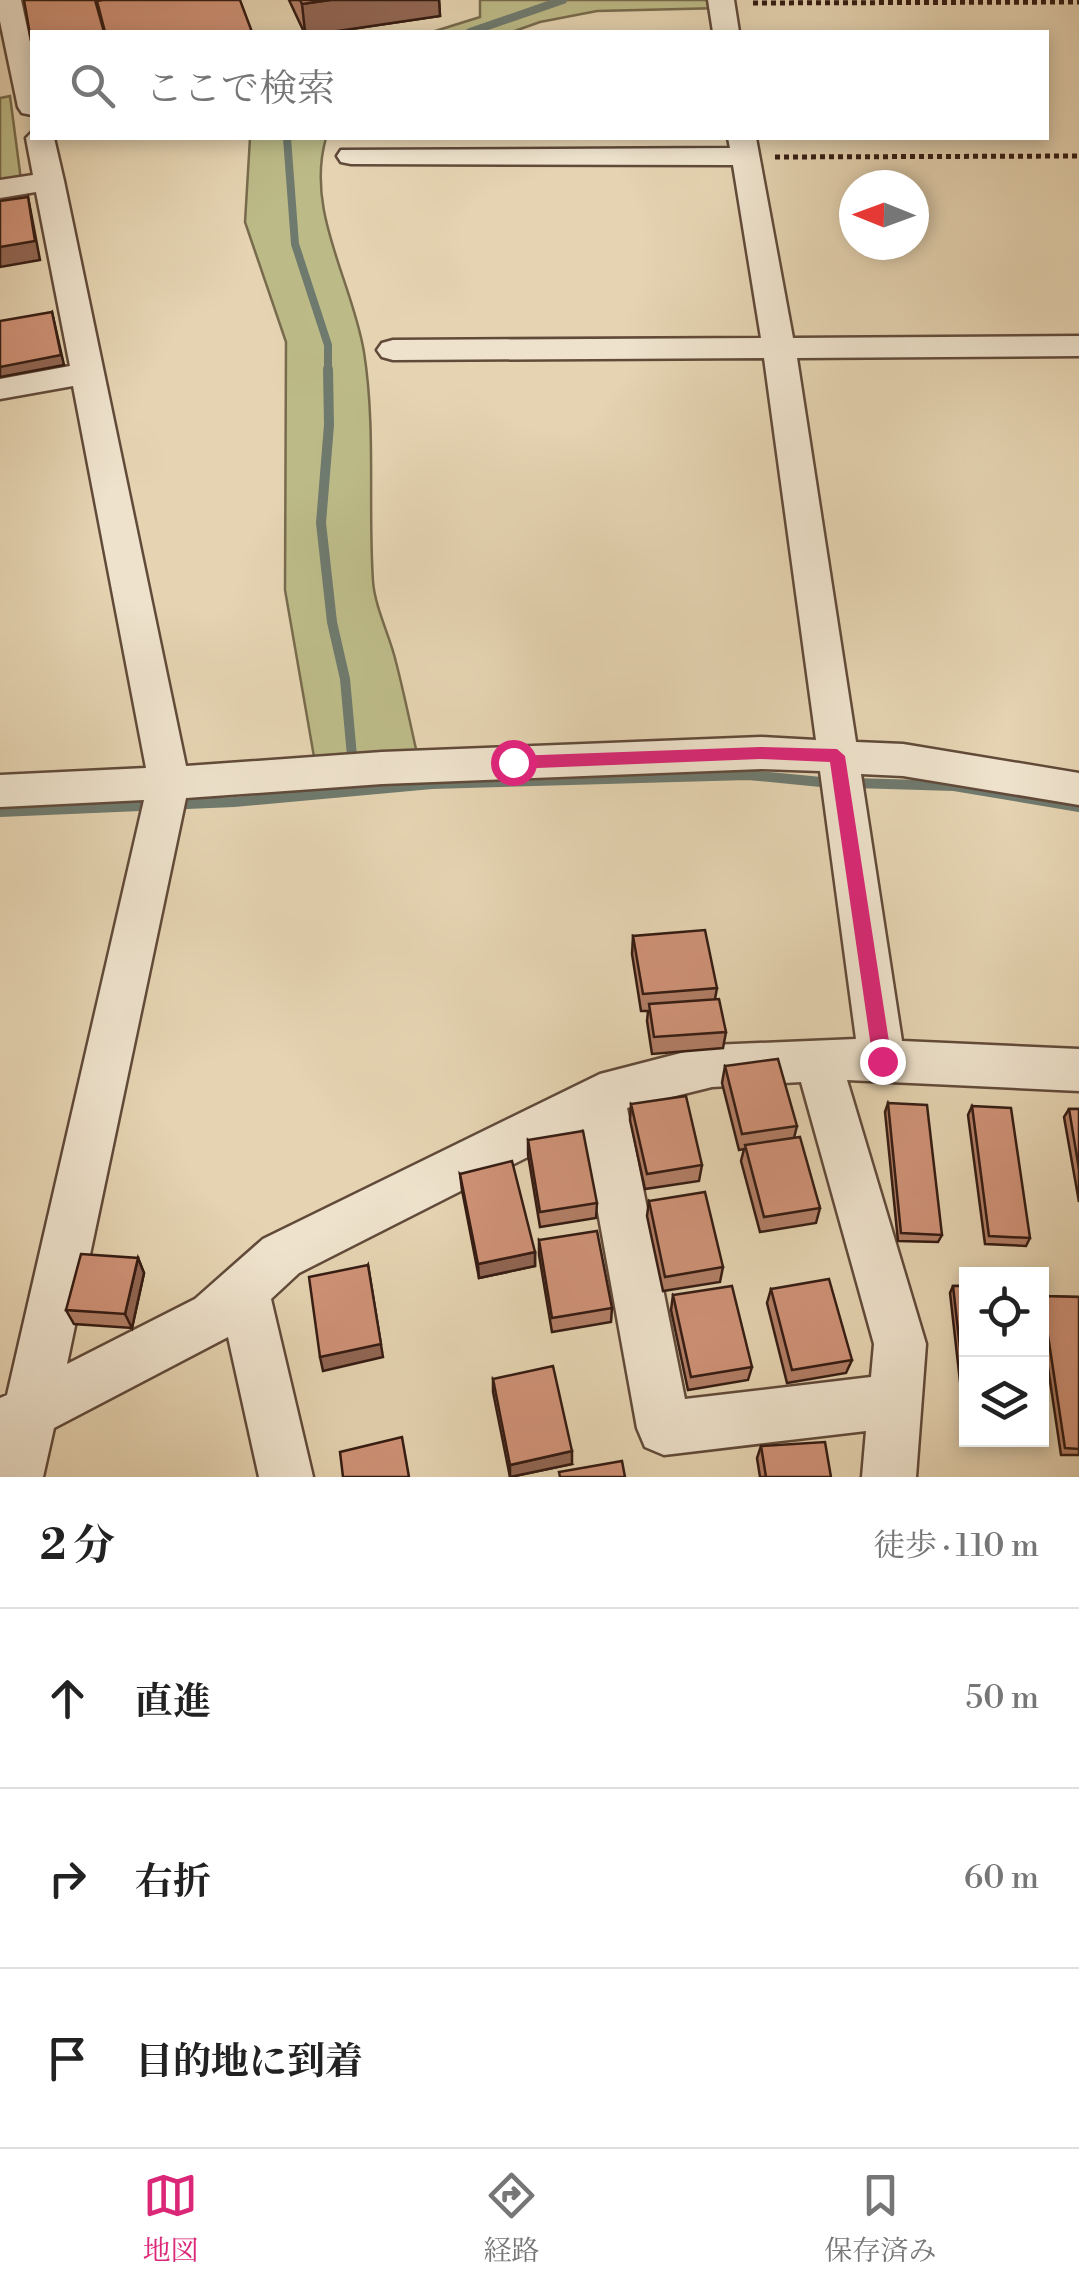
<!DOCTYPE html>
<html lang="ja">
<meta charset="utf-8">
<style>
:root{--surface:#fff;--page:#f6f6f6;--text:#222;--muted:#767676;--line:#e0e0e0;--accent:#db2777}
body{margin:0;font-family:"Libre Bodoni","Noto Serif JP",serif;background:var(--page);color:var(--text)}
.controls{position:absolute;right:30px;bottom:30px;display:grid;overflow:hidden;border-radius:0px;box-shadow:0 5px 15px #0003}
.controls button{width:90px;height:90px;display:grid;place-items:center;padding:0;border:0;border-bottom:2px solid var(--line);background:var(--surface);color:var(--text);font:50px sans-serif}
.compass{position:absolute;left:839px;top:170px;width:90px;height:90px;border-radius:50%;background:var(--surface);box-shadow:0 5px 15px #0003;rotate:271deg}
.stop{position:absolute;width:30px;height:30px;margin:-22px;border:8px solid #db2777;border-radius:50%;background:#fff}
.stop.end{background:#db2777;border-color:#fff;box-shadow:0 2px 10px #0008}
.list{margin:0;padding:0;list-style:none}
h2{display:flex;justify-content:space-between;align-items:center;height:130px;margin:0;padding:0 40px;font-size:42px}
h2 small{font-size:32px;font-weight:400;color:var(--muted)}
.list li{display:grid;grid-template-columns:65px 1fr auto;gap:30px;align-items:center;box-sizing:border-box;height:180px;padding:0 40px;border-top:2px solid var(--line)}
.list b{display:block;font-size:38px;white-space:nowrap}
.list em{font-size:32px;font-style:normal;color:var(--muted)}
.icon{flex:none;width:55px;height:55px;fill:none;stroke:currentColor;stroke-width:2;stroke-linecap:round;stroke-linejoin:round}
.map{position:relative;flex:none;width:1079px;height:1477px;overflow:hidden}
.search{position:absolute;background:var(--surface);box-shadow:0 5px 15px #0003;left:30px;right:30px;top:30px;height:110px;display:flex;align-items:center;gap:25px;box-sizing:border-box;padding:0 35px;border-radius:0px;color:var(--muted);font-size:38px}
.sheet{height:670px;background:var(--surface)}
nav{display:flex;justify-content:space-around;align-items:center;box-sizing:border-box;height:140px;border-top:2px solid var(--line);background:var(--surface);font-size:28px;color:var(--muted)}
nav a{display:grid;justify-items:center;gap:5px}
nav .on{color:var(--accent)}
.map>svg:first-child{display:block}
.green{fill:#bcba87;stroke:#786b4d;stroke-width:2.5}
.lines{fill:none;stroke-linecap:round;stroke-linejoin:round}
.stream-far1{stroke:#6f7a6e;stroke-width:8}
.stream{stroke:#6f7a6e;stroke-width:10}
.street-casing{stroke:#614a3a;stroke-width:5}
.path{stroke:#351c13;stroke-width:5;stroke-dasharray:5 4;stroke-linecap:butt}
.street{fill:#eee2cc;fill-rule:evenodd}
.wall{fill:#b27e66;stroke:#351c13;stroke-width:2.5}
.shaded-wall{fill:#916653;stroke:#351c13;stroke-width:2.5}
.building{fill:#cf9277;stroke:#351c13;stroke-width:2.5}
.route{fill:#db2777}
</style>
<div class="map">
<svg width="1079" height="1477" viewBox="0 0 1079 1477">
<rect width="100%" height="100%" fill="#e5d3b1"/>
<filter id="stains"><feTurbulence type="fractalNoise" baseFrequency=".002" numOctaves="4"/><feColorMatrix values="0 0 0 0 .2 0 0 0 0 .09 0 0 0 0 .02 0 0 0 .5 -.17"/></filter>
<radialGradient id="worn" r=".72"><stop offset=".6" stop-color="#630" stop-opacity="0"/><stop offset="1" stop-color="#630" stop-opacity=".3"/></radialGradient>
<g class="green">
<path d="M480,0H719L722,8L597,11L540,22L512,32H432L480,17Z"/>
<path d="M10,96L21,180L0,184V98Z"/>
<path d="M250,138H326C305,211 352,280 364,352C376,428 368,505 373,581C375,608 390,636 396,662C405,697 412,732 420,767L317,774L285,590L286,342L245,222Z"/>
</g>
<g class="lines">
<g class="stream-far1">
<path d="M470,32L563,0"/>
<path d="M287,138L295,244L328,345V372"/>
</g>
<g class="stream">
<path d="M328,369L329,425L321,523L332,622L345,679L353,767"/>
<path d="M0,812L234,802L432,784L748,775L821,782L954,786L1079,807"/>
</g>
<g class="street-casing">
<g id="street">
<path d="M0,0H21L32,51V115L22,113L18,107L0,21Z"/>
<path d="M708,0H734L739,32H713Z"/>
<path d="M32,132V138H54L64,181L186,766L382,752L761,737L816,740L764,358L393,360L382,357L377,350L382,343L393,340L761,338L733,165L351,164L341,162L337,156L341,150L730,148L728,138H756L793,338L1079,336V356L797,358L856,742L903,744L1079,773V805L903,776L861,774L902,1041L1079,1049V1091L847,1080L926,1344L916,1477H862L866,1431L664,1455L645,1447L637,1428L583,1129L299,1273L271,1299L313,1477H259L228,1337L54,1428L43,1477H0V1398L7,1395L144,800L0,807V775L146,768L73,386L0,399V379L70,366L36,192L0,198V180L33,175L26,138ZM761,769L820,771L856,1039L712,1045L600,1074L263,1239L195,1299L67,1364L186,798L382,784ZM801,1082L874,1344L871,1377L685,1399L627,1108L712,1087Z"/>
</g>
</g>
<g class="path">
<path d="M753,3L1079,2"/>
<path d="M775,157L1079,156"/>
</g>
<use href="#street" class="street"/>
</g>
<g class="wall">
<path d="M289,0H439L440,16L331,32H304Z"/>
<path d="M633,936L717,988L715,999L726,1032L723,1048L652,1054L647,1021L648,1011H641L632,954Z"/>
<path d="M725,1066L797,1126L794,1138L820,1208L816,1223L760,1232L741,1161L744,1149L739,1150L722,1083Z"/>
<path d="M888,1103L942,1235L938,1242L898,1241L885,1112Z"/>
<path d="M631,1104L702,1165L699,1181L645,1189L630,1120Z"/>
<path d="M972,1106L1030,1238L1026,1246L985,1244L968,1115Z"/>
<path d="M1069,1109H1079V1202L1064,1117Z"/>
<path d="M528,1140L597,1203L596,1218L540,1227L528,1155Z"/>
<path d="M460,1174L535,1252V1266L479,1278L462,1190Z"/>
<path d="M649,1201L723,1267L720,1282L663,1291L647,1216Z"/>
<path d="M539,1240L612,1308L611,1322L552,1332L539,1255Z"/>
<path d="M138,1258L144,1273L132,1328L74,1324L66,1310Z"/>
<path d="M953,1286H966V1440H1015L1011,1445L967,1443L950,1293Z"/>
<path d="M771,1289L852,1360L846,1373L787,1383L767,1303Z"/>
<path d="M673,1295L752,1367L748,1380L688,1390L671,1310Z"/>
<path d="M1042,1296L1079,1297V1455H1061L1042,1327Z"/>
<path d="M493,1379L572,1464L510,1477L493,1392Z"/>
<path d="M761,1446L831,1477H760L757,1458Z"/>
</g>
<g class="shaded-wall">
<path d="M330,0H439L440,16L331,32H305L302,4Z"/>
<path d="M28,197L40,260L0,267V247Z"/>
<path d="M52,312L64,365L0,377V367Z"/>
<path d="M535,1252V1266L479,1278L478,1264Z"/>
<path d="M138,1258L144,1273L132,1328L125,1314Z"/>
<path d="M368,1265L383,1357L323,1371L320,1357Z"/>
<path d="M572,1451V1464L510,1477V1465Z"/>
</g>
<g class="building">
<path d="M24,0H95L104,32H32V46Z"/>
<path d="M103,0H240L252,32H105L97,1Z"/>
<path d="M300,0H330L302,4Z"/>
<path d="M28,197L35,241L0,247V201Z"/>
<path d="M52,312L61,355L0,367V321Z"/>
<path d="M705,930L717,988L643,994L633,936Z"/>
<path d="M719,999L726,1032L654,1037L649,1004Z"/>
<path d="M778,1059L797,1126L742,1134L725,1066Z"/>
<path d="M686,1096L702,1165L647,1174L631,1104Z"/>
<path d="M888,1103L927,1105L942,1235L901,1233Z"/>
<path d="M972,1106L1011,1108L1030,1238L989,1236Z"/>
<path d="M1069,1109H1079V1169Z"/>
<path d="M583,1131L597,1203L540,1212L528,1140Z"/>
<path d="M800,1137L820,1208L764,1217L745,1145Z"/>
<path d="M512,1161L535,1252L478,1264L460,1174Z"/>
<path d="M705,1192L723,1267L665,1277L649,1201Z"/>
<path d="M597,1231L612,1308L552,1318L539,1240Z"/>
<path d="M81,1254L138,1258L125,1314L66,1310Z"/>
<path d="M368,1265L381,1344L320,1357L309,1277Z"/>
<path d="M829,1279L852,1360L792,1370L771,1289Z"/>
<path d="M732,1286L752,1367L691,1377L673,1295Z"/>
<path d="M953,1286H966V1401Z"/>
<path d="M1042,1296L1079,1297V1449L1065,1448Z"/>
<path d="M553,1366L572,1451L510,1465L493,1379Z"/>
<path d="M402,1437L409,1477H343L340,1452Z"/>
<path d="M825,1442L831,1477H766L761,1446Z"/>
<path d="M622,1461L625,1477H560L559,1472Z"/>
</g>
<path class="route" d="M760,747L837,749L845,756L892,1061L889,1067H876L873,1061L830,762L760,759L513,769L505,762L513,756Z"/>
<rect width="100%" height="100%" filter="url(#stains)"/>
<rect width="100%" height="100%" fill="url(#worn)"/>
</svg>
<div class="controls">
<button><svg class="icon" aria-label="locate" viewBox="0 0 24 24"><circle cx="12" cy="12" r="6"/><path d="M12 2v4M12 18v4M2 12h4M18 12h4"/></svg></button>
<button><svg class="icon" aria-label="layers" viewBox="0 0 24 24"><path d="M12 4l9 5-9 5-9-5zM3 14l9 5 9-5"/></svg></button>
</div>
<svg class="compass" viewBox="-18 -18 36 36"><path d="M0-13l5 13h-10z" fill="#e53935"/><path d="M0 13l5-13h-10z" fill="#767676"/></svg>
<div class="stop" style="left:513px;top:762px"></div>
<div class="stop end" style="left:882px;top:1061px"></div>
<div class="search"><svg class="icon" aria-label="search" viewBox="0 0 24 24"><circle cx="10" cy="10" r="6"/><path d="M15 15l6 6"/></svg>ここで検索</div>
</div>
<section class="sheet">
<h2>2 分<small>徒歩 · 110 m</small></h2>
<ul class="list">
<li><svg class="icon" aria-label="ahead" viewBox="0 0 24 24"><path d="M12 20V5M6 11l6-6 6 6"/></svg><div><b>直進</b></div><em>50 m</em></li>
<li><svg class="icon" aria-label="right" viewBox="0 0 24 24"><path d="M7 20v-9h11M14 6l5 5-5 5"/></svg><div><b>右折</b></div><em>60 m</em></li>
<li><svg class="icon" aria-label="arrive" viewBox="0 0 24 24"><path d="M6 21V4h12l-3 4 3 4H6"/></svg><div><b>目的地に到着</b></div></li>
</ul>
</section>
<nav>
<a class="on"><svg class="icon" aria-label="map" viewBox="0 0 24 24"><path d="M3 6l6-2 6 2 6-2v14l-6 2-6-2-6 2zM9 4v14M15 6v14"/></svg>地図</a>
<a><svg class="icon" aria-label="directions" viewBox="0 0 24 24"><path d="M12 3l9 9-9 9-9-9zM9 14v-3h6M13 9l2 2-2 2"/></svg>経路</a>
<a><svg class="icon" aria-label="saved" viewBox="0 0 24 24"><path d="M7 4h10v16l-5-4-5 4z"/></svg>保存済み</a>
</nav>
